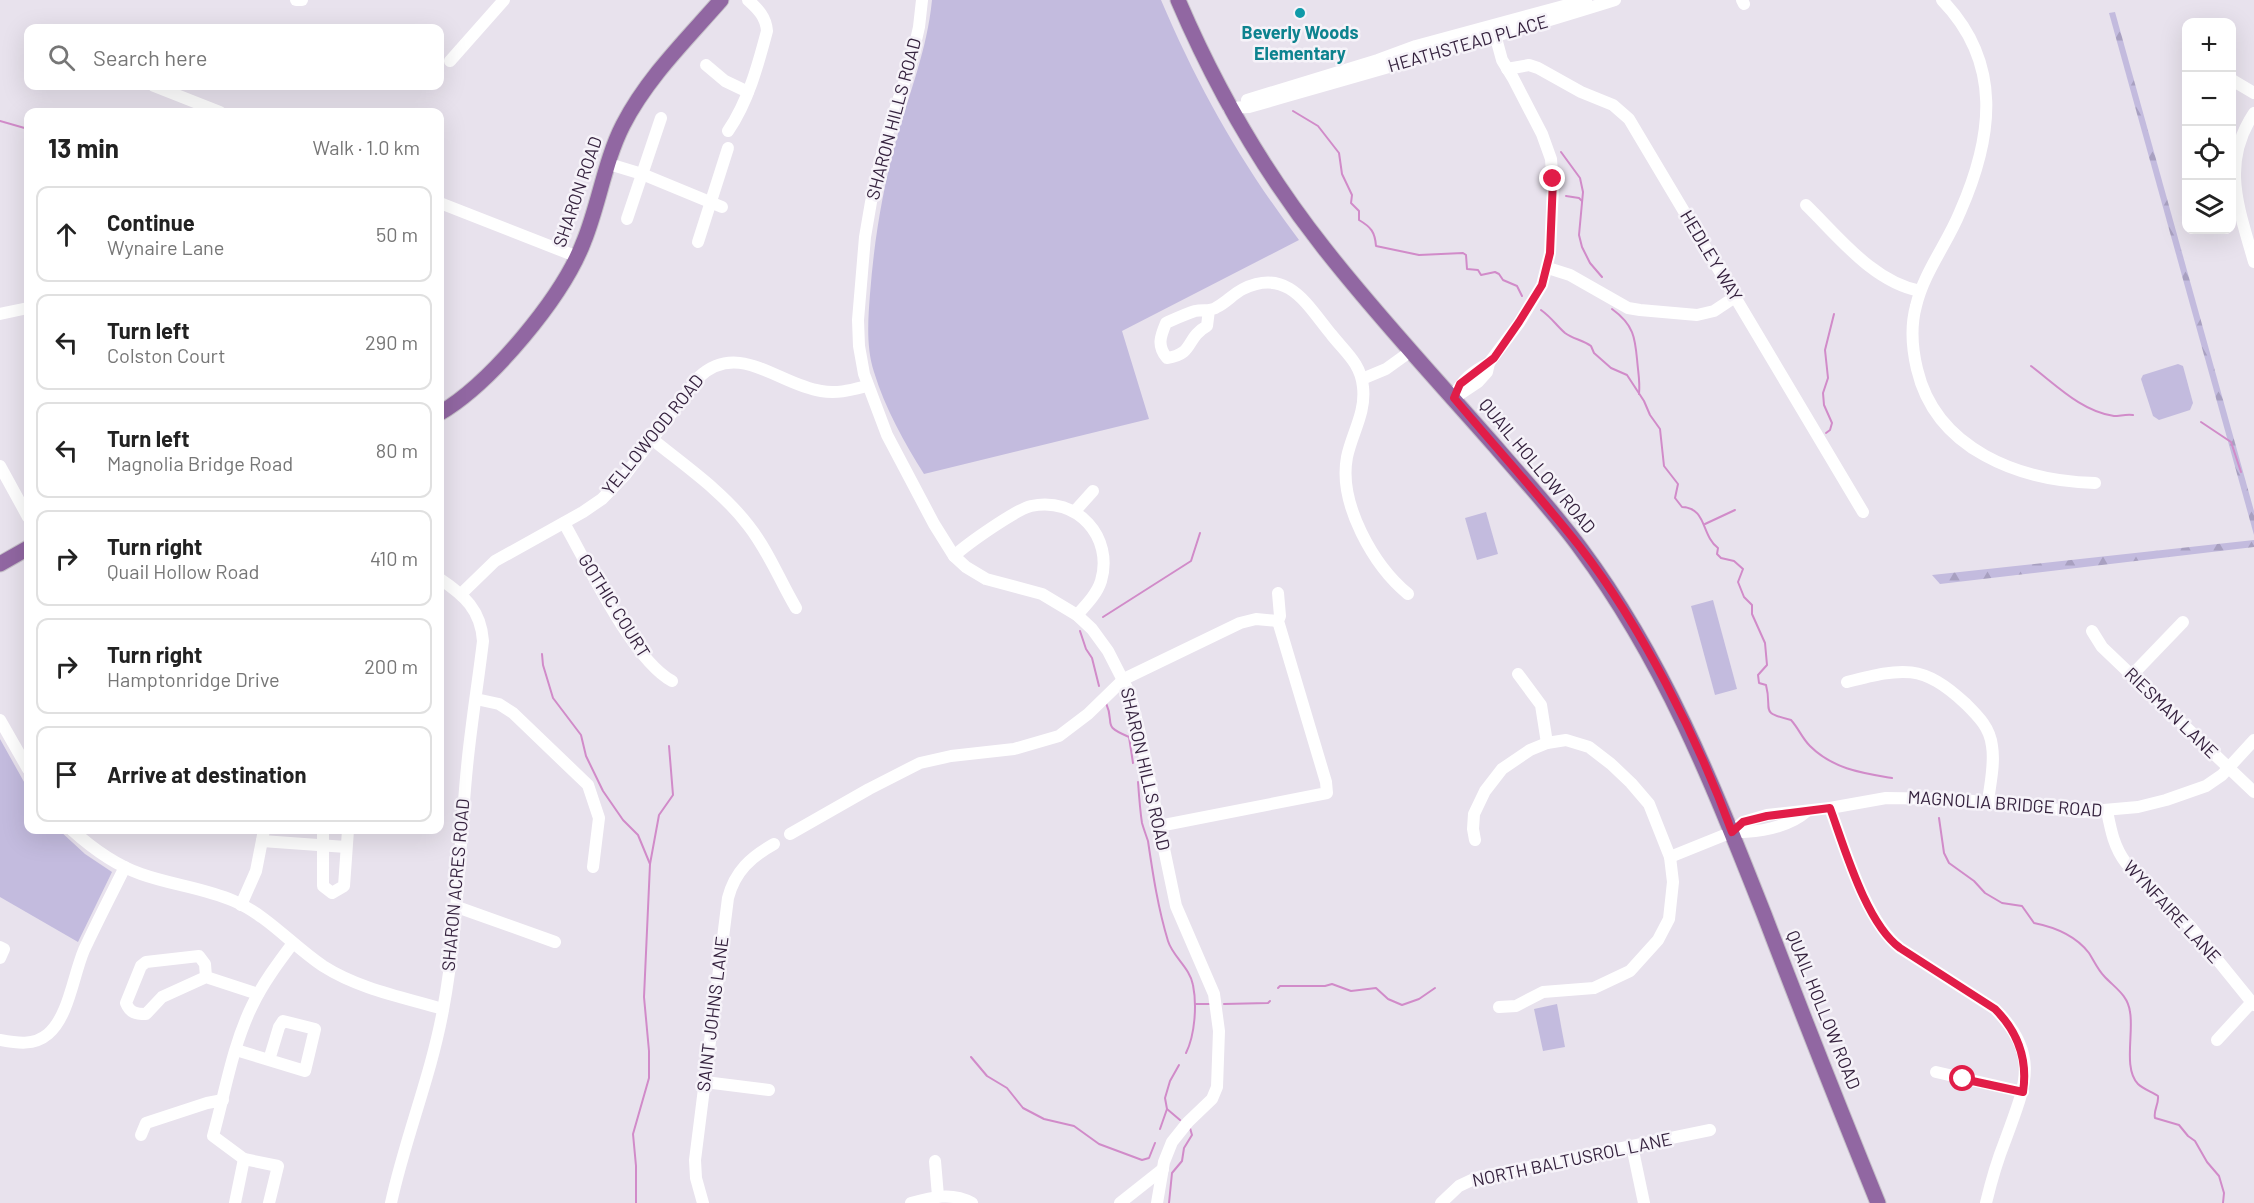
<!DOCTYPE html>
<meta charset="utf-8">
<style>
:root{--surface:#fff;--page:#f2f2f2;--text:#222;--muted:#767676;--line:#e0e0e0}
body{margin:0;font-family:Barlow,sans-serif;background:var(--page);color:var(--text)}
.controls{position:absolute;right:18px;top:18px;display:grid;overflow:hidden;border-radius:12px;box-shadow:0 6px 24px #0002}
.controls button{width:54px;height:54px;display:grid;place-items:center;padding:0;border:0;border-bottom:2px solid var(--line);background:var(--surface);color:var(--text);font:30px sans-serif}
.stop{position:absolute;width:18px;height:18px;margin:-14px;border:4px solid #e11d48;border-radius:50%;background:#fff}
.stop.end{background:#e11d48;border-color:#fff;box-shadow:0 2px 6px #0008}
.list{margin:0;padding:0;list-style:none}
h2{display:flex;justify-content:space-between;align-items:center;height:78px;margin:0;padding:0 24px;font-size:26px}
h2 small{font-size:20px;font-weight:400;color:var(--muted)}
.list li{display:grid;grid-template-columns:39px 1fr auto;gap:18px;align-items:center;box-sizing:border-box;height:96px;margin:0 12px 12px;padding:0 12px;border:2px solid var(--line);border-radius:12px}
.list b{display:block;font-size:22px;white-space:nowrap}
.list p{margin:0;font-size:20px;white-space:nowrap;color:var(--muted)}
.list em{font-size:20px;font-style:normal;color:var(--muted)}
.icon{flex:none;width:33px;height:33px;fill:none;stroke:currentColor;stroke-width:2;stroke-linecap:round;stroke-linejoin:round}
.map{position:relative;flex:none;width:2254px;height:1203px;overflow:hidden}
.search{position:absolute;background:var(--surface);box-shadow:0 6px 24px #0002;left:24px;top:24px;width:420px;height:66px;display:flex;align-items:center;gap:15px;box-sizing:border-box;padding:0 21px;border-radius:12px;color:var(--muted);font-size:22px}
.panel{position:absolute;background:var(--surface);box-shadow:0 6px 24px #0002;left:24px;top:108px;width:420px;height:726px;border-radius:12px}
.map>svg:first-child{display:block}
.green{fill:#c3bbde}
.forest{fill:url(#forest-firs)}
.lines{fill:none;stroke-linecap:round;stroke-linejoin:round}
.stream{stroke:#d18bc9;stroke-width:2}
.major-casing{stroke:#c6c1c9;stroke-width:17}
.minor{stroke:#fff;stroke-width:12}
.major{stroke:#9167a2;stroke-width:15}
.route{stroke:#e11d48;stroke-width:8}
.culture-dot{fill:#0f9aa8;stroke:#f6f3f9;stroke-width:2}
.labels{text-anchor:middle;stroke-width:5;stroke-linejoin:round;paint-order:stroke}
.culture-label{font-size:18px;font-weight:bold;fill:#0d838f;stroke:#f6f3f9}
.street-label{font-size:18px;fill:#35223e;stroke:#f6f3f9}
</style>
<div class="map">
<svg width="2254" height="1203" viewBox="0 0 2254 1203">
<defs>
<pattern id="forest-firs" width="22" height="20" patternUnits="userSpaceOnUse" patternTransform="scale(1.5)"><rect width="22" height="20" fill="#c3bbde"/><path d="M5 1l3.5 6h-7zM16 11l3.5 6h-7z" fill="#a8a0c0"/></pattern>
</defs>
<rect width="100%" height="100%" fill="#e8e2ed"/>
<g class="green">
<path d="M932,0H1161C1199,89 1241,163 1299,240L1122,331L1149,419L924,474C904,442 885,408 874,372C866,347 868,320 870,294C874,242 882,192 896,141C909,93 927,51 932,0Z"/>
<path d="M2178,364L2183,366L2193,403L2190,410L2159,420L2153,416L2141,379L2143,375Z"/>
<path d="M1486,512L1498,554L1477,560L1465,518Z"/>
<path d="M1713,600L1737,689L1715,695L1691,606Z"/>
<path d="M0,739L28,789V830H59L85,854L112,872L78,942L0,897Z"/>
<path d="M1557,1004L1565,1047L1543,1051L1534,1009Z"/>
</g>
<g class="forest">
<path d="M2115,12L2254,511V535L2109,13Z"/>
<path d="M2254,540V547L1940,584L1932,575Z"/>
</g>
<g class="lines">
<g class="stream">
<path d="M1293,111L1318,126L1339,153L1342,174L1352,195L1351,203L1359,211V220C1371,227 1375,232 1376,246L1419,255L1463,253L1466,255L1467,269L1478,270L1481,275L1495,272L1499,274L1503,280L1517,286L1522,296"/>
<path d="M0,121L28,129"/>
<path d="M1561,152L1580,178L1583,192L1579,235L1582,247L1590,263L1602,277"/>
<path d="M1566,196L1579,198L1582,201"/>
<path d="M1612,309C1637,327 1635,342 1638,369C1639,378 1640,385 1639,394"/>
<path d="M1541,310C1552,318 1556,325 1565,333C1573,339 1583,340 1591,346L1594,353L1611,368L1627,375L1644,401L1650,415L1660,429L1664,466L1678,484L1675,498L1682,507C1707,508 1701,535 1718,548L1717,554L1721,558L1734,561L1743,569L1738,582L1744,597L1752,605V614L1765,643L1767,665L1758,675L1759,683L1766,685C1773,711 1758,712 1791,720C1799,729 1802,738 1810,746C1833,769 1862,773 1892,778"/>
<path d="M2031,366C2055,384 2082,412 2114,416C2120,416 2126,414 2133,415"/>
<path d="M2201,422L2231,442L2241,472"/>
<path d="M1826,433L1830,430L1832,423L1824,405L1823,393L1828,378L1825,350L1834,314"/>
<path d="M1705,524L1735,510"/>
<path d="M1103,617L1191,561L1200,533"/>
<path d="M1080,631L1086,649L1092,658L1099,686"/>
<path d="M542,654L543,665L553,698L581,735L586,756L603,791L623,820L638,835L650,864"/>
<path d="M1106,703C1116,725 1100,725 1129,737L1133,763"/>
<path d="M1138,782C1139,796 1140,810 1142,823C1144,830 1146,835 1148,841C1153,875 1158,908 1168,941C1173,957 1190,968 1193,985C1197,1005 1195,1035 1186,1053"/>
<path d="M1939,818L1944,853L1949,863L1974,881L1985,893L2002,903L2022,906L2034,923C2054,927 2076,936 2089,953C2094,961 2098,970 2104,976C2115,988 2128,995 2130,1012C2134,1032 2123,1069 2138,1084C2143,1089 2152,1092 2158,1096C2159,1104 2153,1111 2155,1118L2179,1125L2188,1136L2195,1141L2207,1162L2219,1176L2224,1193L2223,1203"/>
<path d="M1278,988L1280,986H1325L1332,984L1351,991L1376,988L1388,999L1402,1005L1419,999L1435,988"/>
<path d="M1195,1004H1210"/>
<path d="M1224,1004L1268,1003L1270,1001"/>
<path d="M971,1057L987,1076L1007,1088L1023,1108L1044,1119L1074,1126L1099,1144L1142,1160L1149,1158L1155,1143"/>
<path d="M1167,1109L1180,1120"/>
<path d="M1160,1129L1167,1109L1165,1098L1170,1081L1179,1065"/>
<path d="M636,1203V1166L633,1134L649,1078V1051L644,997L650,864L659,815L673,795L669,746"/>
<path d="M1169,1203L1172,1173L1182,1161L1184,1148L1192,1135L1190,1128"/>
</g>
<g class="major-casing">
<g id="major">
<path d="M1178,0C1216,89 1264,172 1324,248C1378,317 1438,381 1495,446C1524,480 1555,513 1581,549C1665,662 1713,785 1764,914C1801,1011 1839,1107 1878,1203"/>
<path d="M440,413C491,383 563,297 584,241C599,204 605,160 623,125C647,78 686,40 721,0"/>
<path d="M0,564L28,548"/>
</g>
</g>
<g class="minor">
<path d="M296,0H302"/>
<path d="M922,0L919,27L911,62L886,137L871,202L865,237L858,320L859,346L864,374L887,435L934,524L954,556L966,567L986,579L1042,594L1077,615L1092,629L1108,651L1130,694L1140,734L1176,906L1214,994L1219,1031L1217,1087L1212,1099L1188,1122L1172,1142L1164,1162L1157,1203"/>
<path d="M1742,0L1744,4"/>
<path d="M1942,0C2003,63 1993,137 1960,212C1947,244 1924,272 1916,306C1910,328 1912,348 1917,369C1936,450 2020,481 2095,483"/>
<path d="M450,61L504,0"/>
<path d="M706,65L725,81L748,92"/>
<path d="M1507,69L1529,65L1538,68L1581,92L1613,105L1629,119L1863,512"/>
<path d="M2232,80L2254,93"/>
<path d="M154,86L220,112"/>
<path d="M1247,100L1378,60L1416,46L1586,0"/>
<path d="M1229,108L1249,107C1371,72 1494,38 1615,0"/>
<path d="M2254,113C2220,164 2239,208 2254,262"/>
<path d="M728,131C748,102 758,65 767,31C766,17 758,9 748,0"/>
<path d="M609,164L642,174L722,207"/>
<path d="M440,203L578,257"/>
<path d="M1806,205C1839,237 1873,282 1920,291"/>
<path d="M627,219L661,118"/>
<path d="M698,242L728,148"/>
<path d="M1548,268L1570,275L1628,308L1640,310L1697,315L1714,311L1735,297"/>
<path d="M1209,310L1207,326C1185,338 1195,354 1167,358C1157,346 1160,337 1166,323C1175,319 1185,314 1195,311C1203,309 1211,312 1217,307C1227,302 1233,294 1243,289C1288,267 1307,305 1331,334C1344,351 1361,363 1363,387C1366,413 1352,433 1347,457C1338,504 1374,566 1408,594"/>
<path d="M0,314L28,308"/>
<path d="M1362,379L1386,369L1411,351"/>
<path d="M1454,396C1462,380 1473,371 1489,363"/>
<path d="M1454,398L1478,382L1487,372L1489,363L1519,323L1542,285L1550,253L1553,187L1551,159L1542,134L1513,78L1502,60L1496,38"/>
<path d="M652,439C685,466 722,491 748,525C768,550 780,581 796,608"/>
<path d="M0,466L28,517"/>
<path d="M1075,511L1093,491"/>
<path d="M564,523C588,565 632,659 672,681"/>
<path d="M954,556C967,544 1015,510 1031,506C1077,496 1114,537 1101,581C1097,594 1086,605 1077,615"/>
<path d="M461,594L495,561L583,512L602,499L626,474L699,377C739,340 779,385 821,391C837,394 851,390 867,386"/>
<path d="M2092,631L2102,647L2254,792"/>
<path d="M1518,674L1541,705L1547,743"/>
<path d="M2132,675L2183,622"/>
<path d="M1847,682C1903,668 1922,663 1966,704C1979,717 1990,728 1992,746C1995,764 1990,784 1988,802"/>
<path d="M476,699L499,704L513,713L588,785L599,818L593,867"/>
<path d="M0,720L28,769"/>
<path d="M1830,808C1845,849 1866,922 1900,948L1995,1009C2042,1056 2024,1088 2005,1141C1997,1161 1991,1182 1986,1203"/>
<path d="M2107,811C2111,831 2114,847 2126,863L2190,926L2254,1005"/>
<path d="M1159,826L1327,793L1326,782L1278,621L1280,616L1278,593"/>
<path d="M72,830C92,848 115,865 141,874C172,885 204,888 234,901C268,916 292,945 323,966C359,989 402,997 443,1009"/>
<path d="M323,830V886L332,893L344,886L348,830"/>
<path d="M1732,832C1756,833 1788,828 1807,811"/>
<path d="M790,834L869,789L920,763L951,756L1014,749L1059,736L1088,714L1124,679L1240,623L1256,619L1278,621"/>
<path d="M1475,840L1473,829L1474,814L1485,791L1502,769L1530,750L1547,743L1566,740L1589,747L1611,764L1631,783L1649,804L1670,857L1673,882L1669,919L1658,940L1630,971L1594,988L1543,992L1516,1006L1499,1007"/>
<path d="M262,841L346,847"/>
<path d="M1670,857L1732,832L1743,822L1767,815L1830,808L1886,798L1953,799L2081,812L2138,807L2166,800L2206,786L2222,775L2254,740"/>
<path d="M241,905L256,871L264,830"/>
<path d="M457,907L555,942"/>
<path d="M0,947L4,949L0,958"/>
<path d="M206,977L205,964L199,956L146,962L141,966L126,1003C130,1013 136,1014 146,1014L162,997L206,977L258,994"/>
<path d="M0,1040C17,1043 34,1046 48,1034C69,1016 73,976 84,950C97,922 111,895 125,867"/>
<path d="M2217,1040L2252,1002"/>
<path d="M236,1050L305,1071L315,1029L283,1021L279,1027L269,1060"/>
<path d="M1936,1072L2023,1092"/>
<path d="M705,1082L769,1090"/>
<path d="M141,1135L146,1123L207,1103L223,1100"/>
<path d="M1632,1146L1644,1203"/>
<path d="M935,1161L938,1196"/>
<path d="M235,1203L244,1159"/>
<path d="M269,1203L278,1166L244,1159L213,1136C225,1093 232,1047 252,1006C263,983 278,963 293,943"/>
<path d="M391,1203C405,1138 431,1076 443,1010C458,930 459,848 467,767C471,725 478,683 483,641C481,610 464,595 440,579"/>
<path d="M703,1203L696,1178L695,1160L728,898C735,871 751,857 774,844"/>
<path d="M911,1203C932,1197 952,1192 972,1203"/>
<path d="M1120,1203L1163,1169"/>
<path d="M1441,1203L1459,1186L1476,1178L1710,1130"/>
</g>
<use href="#major" class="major"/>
</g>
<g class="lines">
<path class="route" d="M1553,179L1550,253L1542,285L1519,322L1494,358L1460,384L1454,398C1496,448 1540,496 1580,547C1642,627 1697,737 1732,832L1743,822L1767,816L1830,808C1845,849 1866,923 1900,948L1995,1009C2018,1032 2028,1059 2023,1092L1963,1079"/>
</g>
<circle class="culture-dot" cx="1300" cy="13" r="6"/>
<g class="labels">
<g class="culture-label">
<text x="1300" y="39">Beverly Woods<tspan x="1300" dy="21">Elementary</tspan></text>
</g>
<g class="street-label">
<text transform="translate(1468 44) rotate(-16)" y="6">HEATHSTEAD PLACE</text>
<text transform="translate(894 119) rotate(-75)" y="6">SHARON HILLS ROAD</text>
<text transform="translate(578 192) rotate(-71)" y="6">SHARON ROAD</text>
<text transform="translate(1711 256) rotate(59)" y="6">HEDLEY WAY</text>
<text transform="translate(653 435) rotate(-51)" y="6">YELLOWOOD ROAD</text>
<text transform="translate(1537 466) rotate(50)" y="6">QUAIL HOLLOW ROAD</text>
<text transform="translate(614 606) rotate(58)" y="6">GOTHIC COURT</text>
<text transform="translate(2171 713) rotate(44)" y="6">RIESMAN LANE</text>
<text transform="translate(1145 769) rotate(77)" y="6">SHARON HILLS ROAD</text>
<text transform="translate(2005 804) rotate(4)" y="6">MAGNOLIA BRIDGE ROAD</text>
<text transform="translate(456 885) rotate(-85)" y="6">SHARON ACRES ROAD</text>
<text transform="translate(2172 912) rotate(47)" y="6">WYNFAIRE LANE</text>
<text transform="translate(1823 1010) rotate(68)" y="6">QUAIL HOLLOW ROAD</text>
<text transform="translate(713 1014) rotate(-83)" y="6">SAINT JOHNS LANE</text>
<text transform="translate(1572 1160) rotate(-12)" y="6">NORTH BALTUSROL LANE</text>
</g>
</g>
</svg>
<div class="controls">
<button>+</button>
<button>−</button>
<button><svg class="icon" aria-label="locate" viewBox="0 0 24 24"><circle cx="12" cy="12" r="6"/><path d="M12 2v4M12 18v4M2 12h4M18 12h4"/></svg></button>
<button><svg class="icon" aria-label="layers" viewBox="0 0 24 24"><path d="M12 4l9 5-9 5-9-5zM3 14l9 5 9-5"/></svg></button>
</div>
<div class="stop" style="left:1963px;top:1079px"></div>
<div class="stop end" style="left:1553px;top:179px"></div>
<div class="search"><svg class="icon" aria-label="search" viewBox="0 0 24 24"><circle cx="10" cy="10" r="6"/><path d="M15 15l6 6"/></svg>Search here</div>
<section class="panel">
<h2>13 min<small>Walk · 1.0 km</small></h2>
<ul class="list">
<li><svg class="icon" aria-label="ahead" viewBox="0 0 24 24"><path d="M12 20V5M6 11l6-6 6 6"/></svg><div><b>Continue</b><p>Wynaire Lane</p></div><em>50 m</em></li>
<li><svg class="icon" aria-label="left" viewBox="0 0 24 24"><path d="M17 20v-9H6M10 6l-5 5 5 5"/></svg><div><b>Turn left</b><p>Colston Court</p></div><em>290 m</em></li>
<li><svg class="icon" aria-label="left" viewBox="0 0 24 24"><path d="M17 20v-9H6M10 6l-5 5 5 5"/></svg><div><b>Turn left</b><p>Magnolia Bridge Road</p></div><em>80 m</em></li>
<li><svg class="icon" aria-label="right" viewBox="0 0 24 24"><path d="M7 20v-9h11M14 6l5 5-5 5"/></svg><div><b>Turn right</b><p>Quail Hollow Road</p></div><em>410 m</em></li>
<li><svg class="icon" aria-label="right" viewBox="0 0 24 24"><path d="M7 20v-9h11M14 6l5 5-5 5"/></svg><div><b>Turn right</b><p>Hamptonridge Drive</p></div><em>200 m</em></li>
<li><svg class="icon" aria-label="arrive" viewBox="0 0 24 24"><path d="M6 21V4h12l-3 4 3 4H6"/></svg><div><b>Arrive at destination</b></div></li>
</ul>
</section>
</div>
